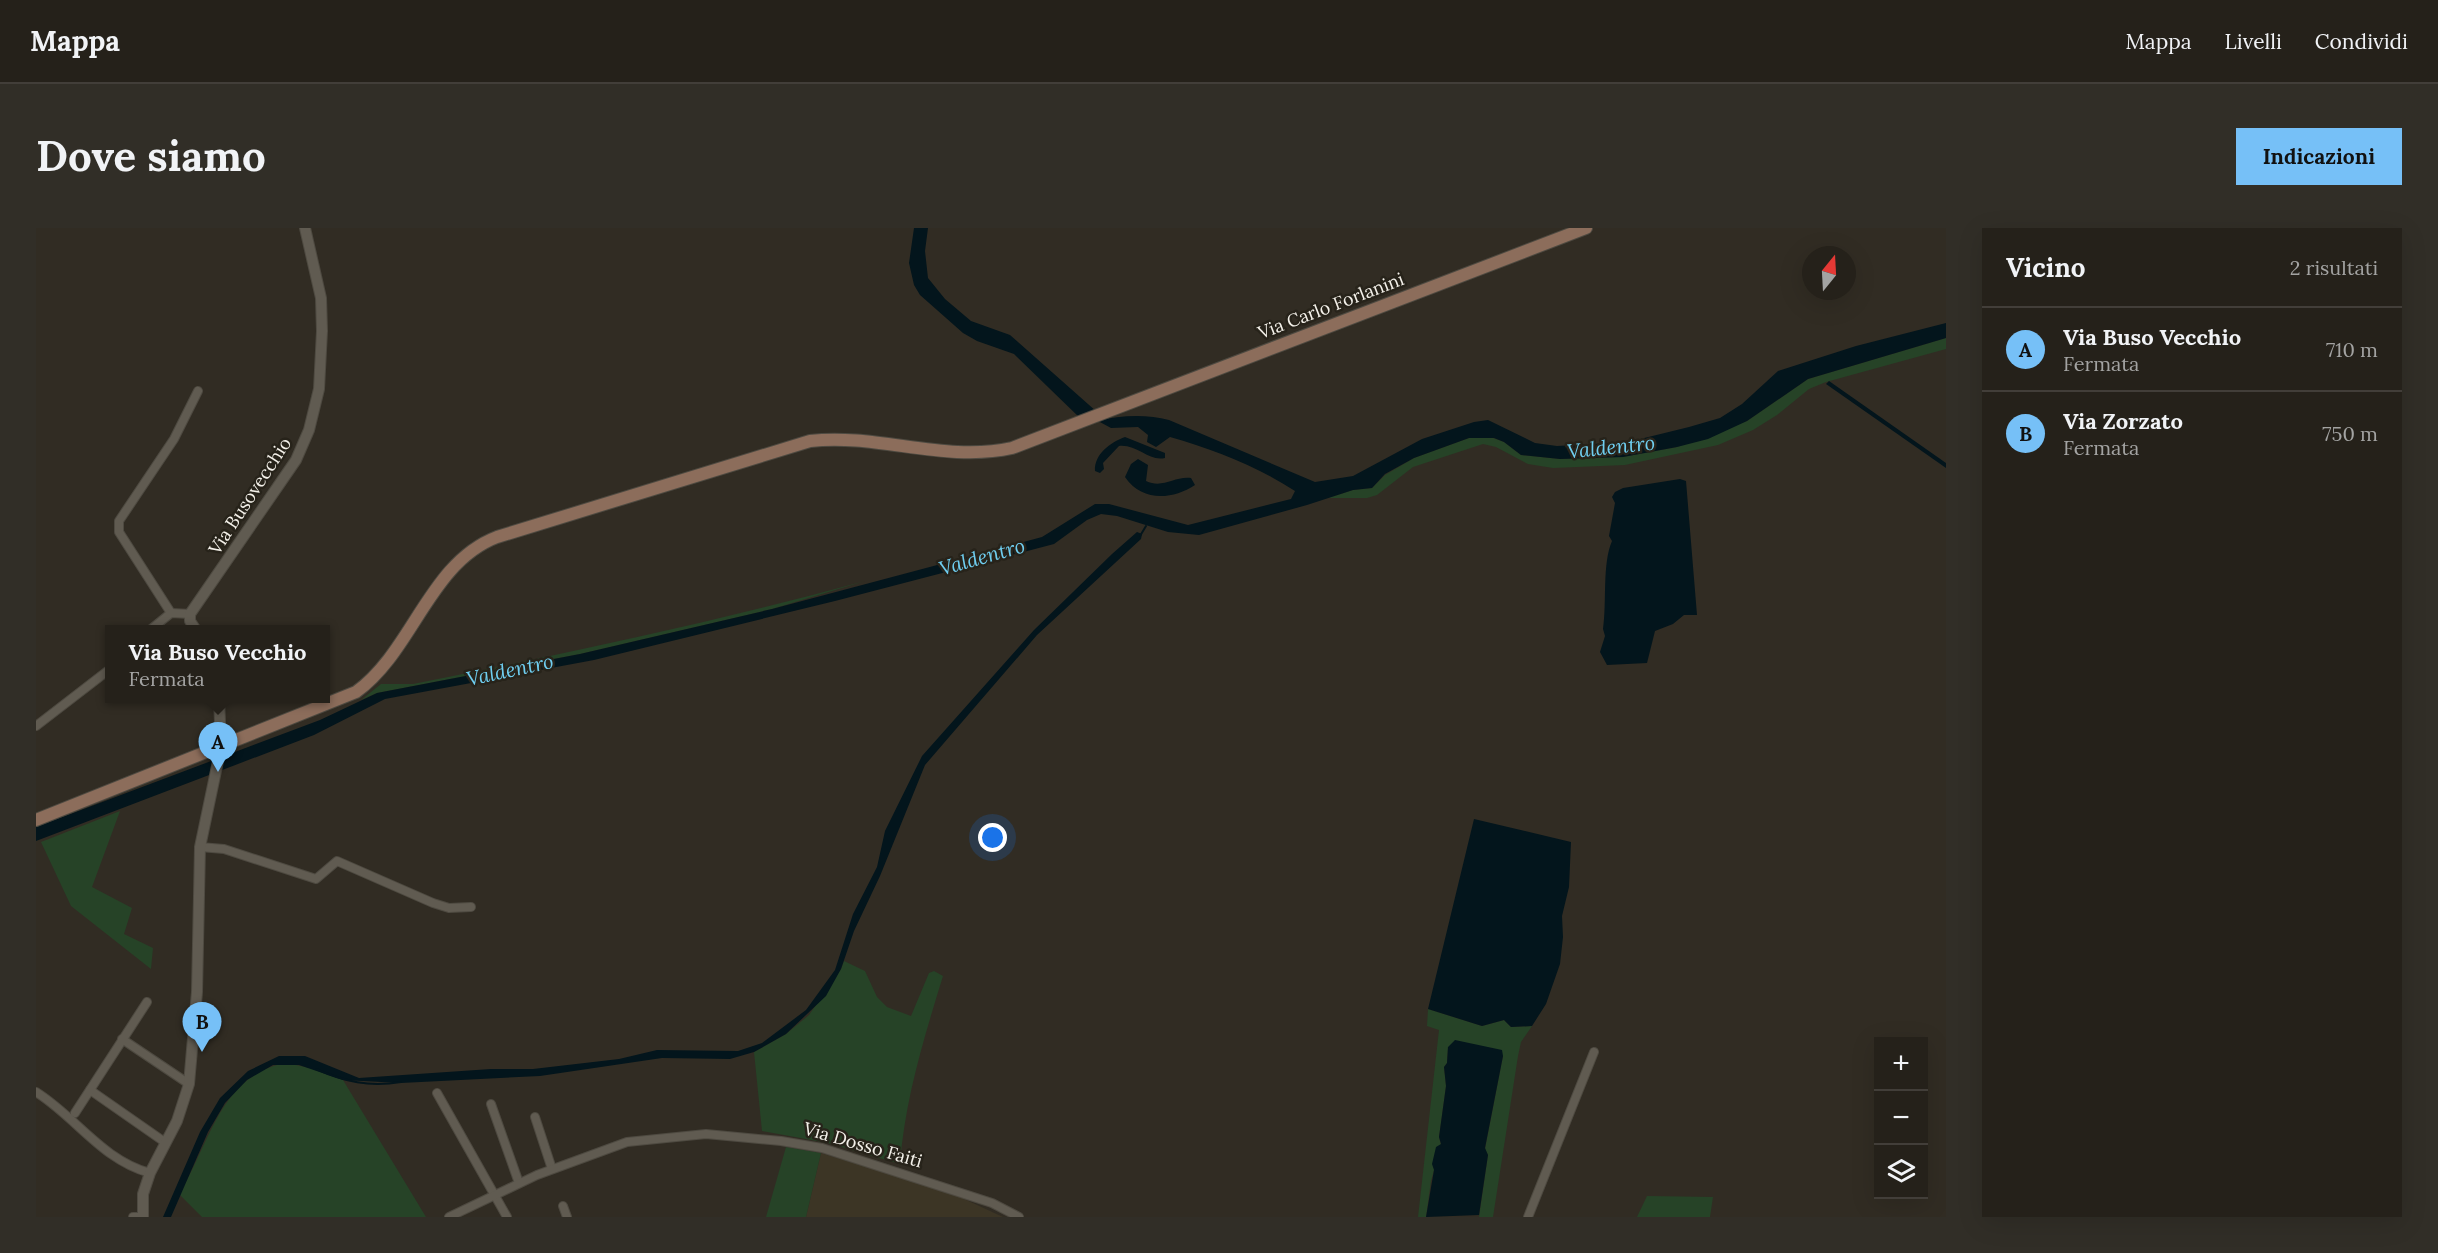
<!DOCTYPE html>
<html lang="it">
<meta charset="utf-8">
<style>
:root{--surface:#25211a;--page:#312e27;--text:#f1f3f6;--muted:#a3a3a2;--line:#423e39;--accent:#76c0f7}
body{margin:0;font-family:Lora,serif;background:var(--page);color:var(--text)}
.controls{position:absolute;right:18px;bottom:18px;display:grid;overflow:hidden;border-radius:0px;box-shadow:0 6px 24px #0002}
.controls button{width:54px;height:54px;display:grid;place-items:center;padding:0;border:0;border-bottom:2px solid var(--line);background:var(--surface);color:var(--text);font:30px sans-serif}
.compass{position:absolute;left:1766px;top:18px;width:54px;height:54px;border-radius:50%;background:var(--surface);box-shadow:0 6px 24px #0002;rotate:18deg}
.you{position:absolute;left:957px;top:610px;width:21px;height:21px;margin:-15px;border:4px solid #fff;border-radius:50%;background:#1a73e8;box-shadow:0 0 0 9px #1a73e833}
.badge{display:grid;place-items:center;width:39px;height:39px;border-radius:50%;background:var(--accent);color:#111;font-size:20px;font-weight:700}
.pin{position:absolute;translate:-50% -50px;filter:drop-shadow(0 2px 3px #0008)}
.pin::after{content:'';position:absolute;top:32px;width:21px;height:18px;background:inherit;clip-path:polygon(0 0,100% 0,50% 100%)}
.popup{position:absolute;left:69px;top:397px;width:225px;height:78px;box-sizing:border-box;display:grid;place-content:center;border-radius:0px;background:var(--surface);filter:drop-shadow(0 2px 4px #0005);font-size:20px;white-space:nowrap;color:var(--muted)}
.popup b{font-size:22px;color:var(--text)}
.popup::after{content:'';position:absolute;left:50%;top:100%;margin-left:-12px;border:12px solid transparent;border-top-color:var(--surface)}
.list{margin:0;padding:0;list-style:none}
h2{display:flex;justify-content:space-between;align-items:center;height:78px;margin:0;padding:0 24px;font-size:26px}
h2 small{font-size:20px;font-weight:400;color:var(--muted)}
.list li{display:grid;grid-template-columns:39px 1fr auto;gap:18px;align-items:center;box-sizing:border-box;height:84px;padding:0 24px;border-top:2px solid var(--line)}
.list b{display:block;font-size:22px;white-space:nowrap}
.list p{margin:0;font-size:20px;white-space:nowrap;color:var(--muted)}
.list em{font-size:20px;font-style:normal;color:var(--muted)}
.icon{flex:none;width:33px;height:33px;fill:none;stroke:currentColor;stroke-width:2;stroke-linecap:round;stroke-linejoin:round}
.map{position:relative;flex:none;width:1910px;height:989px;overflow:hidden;border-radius:0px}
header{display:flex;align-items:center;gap:36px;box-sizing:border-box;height:84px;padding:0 30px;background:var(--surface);border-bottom:2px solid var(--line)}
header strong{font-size:28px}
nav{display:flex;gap:33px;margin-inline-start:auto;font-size:21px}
.intro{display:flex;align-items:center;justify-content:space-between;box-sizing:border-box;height:144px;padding:0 36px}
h1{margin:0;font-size:42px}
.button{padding:15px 27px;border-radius:0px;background:var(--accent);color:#111;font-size:21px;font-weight:700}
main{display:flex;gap:36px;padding:0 36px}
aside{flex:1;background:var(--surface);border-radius:0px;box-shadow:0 6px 24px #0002}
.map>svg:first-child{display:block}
.built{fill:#3c3525}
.green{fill:#264327}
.water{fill:#03151c}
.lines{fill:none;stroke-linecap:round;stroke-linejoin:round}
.stream{stroke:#03151c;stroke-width:2}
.minor-casing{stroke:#4e4a41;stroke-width:10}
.tertiary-casing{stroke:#4e4a41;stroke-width:12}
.secondary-casing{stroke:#4e4a41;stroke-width:14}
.minor{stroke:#605b51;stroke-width:8}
.tertiary{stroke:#605b51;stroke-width:10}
.secondary{stroke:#8c6d5b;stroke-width:12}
.labels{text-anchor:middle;stroke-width:5;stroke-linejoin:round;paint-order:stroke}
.street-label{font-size:18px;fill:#f4f1ea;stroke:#27231a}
.water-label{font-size:20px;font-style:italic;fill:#6fcef0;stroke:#27231a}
</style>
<header>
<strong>Mappa</strong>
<nav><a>Mappa</a><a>Livelli</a><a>Condividi</a></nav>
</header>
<div class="intro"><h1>Dove siamo</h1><a class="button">Indicazioni</a></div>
<main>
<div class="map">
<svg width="1910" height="989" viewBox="0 0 1910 989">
<rect width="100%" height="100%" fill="#312c23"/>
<path class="built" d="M785,925L913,964L967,989H770Z"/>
<g class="green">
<path d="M1910,110V121L1790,154L1773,161L1741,187L1717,202L1682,217L1589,237L1517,240L1492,236L1460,219L1447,216L1377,239L1341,267L1331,270H1292L1317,262L1336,260L1349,247L1378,230L1433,210H1457L1468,214L1485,227L1524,231L1587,229L1641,219L1711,193L1772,151Z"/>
<path d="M829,353L736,381L544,426L341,465L325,472L345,456H377C529,426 679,394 829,353Z"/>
<path d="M84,583L56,659L96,680L88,706L117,720L115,741L35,678L5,614Z"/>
<path d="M808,733L829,743L841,769L851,779L875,788L893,745L898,743L907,748C888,810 869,871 864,936L792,915L726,903L718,824L750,806L773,787L805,741Z"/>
<path d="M1392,781L1446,798L1468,792L1475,799L1496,798L1485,814L1482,828L1457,989H1443L1452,927L1449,921L1467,828L1412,819L1411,835L1408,839L1410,858L1403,909L1405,917L1395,953L1390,989H1382L1403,802L1391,798Z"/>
<path d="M250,835L279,841L307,852L390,989H166L143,966C173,918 184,846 250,835Z"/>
<path d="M750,919L785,925L770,989H730Z"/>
<path d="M1611,968L1677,969L1674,989H1601Z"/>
</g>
<g class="water">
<path d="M878,0H892L889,23L892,50L909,71L935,93L974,107L1061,184L1046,192L978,126L941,113L927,105L884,67L878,57L873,35Z"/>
<path d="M1910,95V110L1772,151L1711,193L1672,211L1641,219L1587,229L1524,231L1485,227L1468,214L1458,210H1433L1378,230L1349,246L1336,260L1317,262L1271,277L1163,307L1132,304L1081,288L1065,286L1051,292L1018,316L799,373L558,432L349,471L278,507L0,613V599L284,492L341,465L544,426L736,381L1006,309L1059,276H1073L1152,297L1255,271L1259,263C1222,239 1177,221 1134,209L1120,219L1111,214L1112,207L1102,199L1075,200L1062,193C1084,187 1111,186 1133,192L1279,254L1317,248L1386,211L1438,194L1452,192L1499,215L1521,218L1592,214L1653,199L1684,190L1706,176L1742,143L1820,118Z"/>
<path d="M1793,153L1910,235V240L1790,156Z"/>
<path d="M1089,209L1129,225V230C1113,234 1101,216 1083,218L1067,235L1068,241L1064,245L1059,243C1058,226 1075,214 1089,209Z"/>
<path d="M1102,231L1112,237L1110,253C1127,261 1138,248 1155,250L1159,257C1136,272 1106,274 1089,249L1095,236Z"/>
<path d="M1644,251L1650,253L1661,387H1648L1637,396L1619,403L1611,435L1571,437L1564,424L1569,408L1567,401C1571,374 1566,336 1576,313L1573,308L1579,275L1576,269L1579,264L1587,260Z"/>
<path d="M1101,304L1106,306L1105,311L1001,407L889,537L844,648L818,703L805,741L790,768L750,806L718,824L694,831L626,830L504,848L365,855L307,852L263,837H237L211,852L189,875L172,904L135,989H127L164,904L184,870L212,843L243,828H269L323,850L455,841H497L583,831L621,822L702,823L726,815L770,782L799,742L817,686L841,639L849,603L886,528L998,402L1076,326Z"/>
<path d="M1438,591L1535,614L1533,659L1526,688L1527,709L1524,736L1510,776L1496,798L1475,799L1468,792L1446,798L1392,781Z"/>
<path d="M1419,812L1466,822L1467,828L1449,920L1452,927L1443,987L1390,989L1398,942L1396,936L1400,919L1405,916L1403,909L1410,858L1408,839L1411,835L1412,819Z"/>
</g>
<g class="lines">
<g class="stream">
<path d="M1104,308L1110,298"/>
<path d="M280,841C309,854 333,859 365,854"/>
</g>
<g class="minor-casing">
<g id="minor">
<path d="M135,385L83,304V293L138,211L162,163"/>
<path d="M114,402L135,385L154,386"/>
<path d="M0,498L74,441"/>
<path d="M164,619L188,621L280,651L301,633L397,675L413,680L435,679"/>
<path d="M86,811L153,856"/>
<path d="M54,862L130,915"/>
<path d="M0,864C40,889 66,932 114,945"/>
<path d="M401,865L471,989"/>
<path d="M455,876L483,955"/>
<path d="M39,885L111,774"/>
<path d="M499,889L516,941"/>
<path d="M527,978L531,989"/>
<path d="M97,989H107"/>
<path d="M413,989L501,947L591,914L670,906L745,913L786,920L956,975L983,989"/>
<path d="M1492,989L1558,824"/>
</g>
</g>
<g class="tertiary-casing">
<g id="tertiary">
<path d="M160,402L154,393V386L260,232L273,202L283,161L286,103L285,70L269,0"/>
<path d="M107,989V966L114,945L141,893L153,856L161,764L164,619L185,519L183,470"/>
</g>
</g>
<g class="secondary-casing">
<path id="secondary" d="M0,592L320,464C377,423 393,335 461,309L774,213C841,205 909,235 976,220L1550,0"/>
</g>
<use href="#minor" class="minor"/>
<use href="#tertiary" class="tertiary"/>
<use href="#secondary" class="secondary"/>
</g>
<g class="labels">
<g class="street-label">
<text transform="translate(1295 78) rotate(-21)" y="6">Via Carlo Forlanini</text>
<text transform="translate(214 268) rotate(-57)" y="6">Via Busovecchio</text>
<text transform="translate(827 917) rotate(16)" y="6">Via Dosso Faiti</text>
</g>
<g class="water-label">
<text transform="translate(1575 219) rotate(-6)" y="7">Valdentro</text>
<text transform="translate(946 329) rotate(-16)" y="7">Valdentro</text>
<text transform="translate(474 442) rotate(-12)" y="7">Valdentro</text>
</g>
</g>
</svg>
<div class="controls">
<button>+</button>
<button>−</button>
<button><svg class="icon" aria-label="layers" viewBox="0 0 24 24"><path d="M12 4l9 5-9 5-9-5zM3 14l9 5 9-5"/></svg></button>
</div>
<svg class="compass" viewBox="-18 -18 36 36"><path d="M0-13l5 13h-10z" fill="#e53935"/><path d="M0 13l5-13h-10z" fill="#a3a3a2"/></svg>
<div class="you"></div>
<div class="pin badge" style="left:182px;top:544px">A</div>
<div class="popup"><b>Via Buso Vecchio</b>Fermata</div>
<div class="pin badge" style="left:166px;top:824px">B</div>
</div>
<aside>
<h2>Vicino<small>2 risultati</small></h2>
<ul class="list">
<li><span class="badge">A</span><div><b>Via Buso Vecchio</b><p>Fermata</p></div><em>710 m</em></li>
<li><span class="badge">B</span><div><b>Via Zorzato</b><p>Fermata</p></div><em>750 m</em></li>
</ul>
</aside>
</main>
